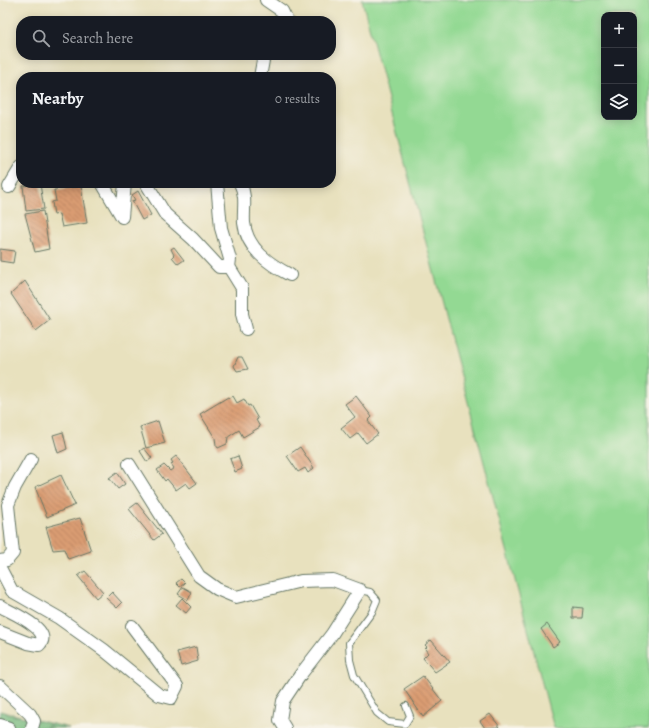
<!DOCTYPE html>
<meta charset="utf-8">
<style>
:root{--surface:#171b24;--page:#20242c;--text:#f1f3f6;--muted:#9ea1a6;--line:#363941}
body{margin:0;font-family:Alegreya,serif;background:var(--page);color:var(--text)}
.controls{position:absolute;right:12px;top:12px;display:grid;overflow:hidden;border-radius:8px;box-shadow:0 2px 10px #0003}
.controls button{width:36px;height:36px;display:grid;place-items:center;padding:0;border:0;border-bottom:1px solid var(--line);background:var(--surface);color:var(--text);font:20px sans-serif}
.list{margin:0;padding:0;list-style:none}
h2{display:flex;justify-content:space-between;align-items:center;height:52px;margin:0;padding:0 16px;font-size:17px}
h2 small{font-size:13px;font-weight:400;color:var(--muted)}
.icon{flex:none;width:22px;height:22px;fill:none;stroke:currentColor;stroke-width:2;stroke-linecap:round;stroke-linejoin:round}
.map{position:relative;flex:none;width:649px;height:728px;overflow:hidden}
.search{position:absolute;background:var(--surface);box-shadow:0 2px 10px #0003;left:16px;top:16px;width:320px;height:44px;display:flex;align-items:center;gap:10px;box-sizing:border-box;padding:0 14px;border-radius:16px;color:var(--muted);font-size:15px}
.panel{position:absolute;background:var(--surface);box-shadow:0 2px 10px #0003;left:16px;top:72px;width:320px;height:116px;border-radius:16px}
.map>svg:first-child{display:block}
.grass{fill:#93d993;stroke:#598b64;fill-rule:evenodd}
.forest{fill:url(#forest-firs);stroke:#4a7b58}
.building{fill:url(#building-back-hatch)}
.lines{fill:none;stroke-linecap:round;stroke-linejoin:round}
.service-casing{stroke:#657664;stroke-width:8}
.minor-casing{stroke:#657664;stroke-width:14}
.service{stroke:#fff;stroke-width:6}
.minor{stroke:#fff;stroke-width:12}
</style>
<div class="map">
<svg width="649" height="728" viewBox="0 0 649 728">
<defs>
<pattern id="forest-firs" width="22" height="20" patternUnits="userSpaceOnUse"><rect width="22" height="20" fill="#76b97d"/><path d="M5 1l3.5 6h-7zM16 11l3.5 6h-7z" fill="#609867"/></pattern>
<pattern id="building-back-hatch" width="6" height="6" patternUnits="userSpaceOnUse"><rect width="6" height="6" fill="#da9c72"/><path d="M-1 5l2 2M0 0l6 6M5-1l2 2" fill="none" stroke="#b0805e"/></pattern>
</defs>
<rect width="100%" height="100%" fill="#f7f3e8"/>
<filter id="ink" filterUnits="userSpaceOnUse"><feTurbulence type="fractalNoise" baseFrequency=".025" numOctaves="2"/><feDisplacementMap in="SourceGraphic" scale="8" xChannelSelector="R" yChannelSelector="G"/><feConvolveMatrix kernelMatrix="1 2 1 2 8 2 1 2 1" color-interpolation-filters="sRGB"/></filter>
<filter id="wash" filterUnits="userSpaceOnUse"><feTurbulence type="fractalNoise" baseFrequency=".012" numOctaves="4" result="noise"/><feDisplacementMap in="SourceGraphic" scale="16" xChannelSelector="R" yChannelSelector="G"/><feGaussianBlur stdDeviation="0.9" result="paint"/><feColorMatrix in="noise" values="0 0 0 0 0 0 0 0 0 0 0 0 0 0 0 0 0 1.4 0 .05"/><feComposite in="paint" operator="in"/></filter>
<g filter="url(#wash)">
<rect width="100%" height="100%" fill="#e8e1be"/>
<path class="grass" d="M362,0H649V728H554ZM604,15H634V117H604Z"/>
<path class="forest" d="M0,711L69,728H0Z"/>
<g id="blocks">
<g class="building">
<path d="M40,184L44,209L26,211L23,186Z"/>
<path d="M81,186L87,223L62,227L59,214L54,215L52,202L56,201L54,190Z"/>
<path d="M138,191L151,215L142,220L132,201L135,200L132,195Z"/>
<path d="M43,211L49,249L35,252L25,214Z"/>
<path d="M174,247L184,260L178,264L172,257L174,255L171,249Z"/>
<path d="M0,249L15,251L13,263L0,261Z"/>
<path d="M25,281L50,320L36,331L11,294Z"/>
<path d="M238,357H242L248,369L237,371L234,366Z"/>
<path d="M233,396L237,403L244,399L248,406L250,405L258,419L256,420L260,427L243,437L239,430L228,437L227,444L218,448L216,445L215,438L200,414L228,397L229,398Z"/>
<path d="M356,396L372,417L368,421L378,434L366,443L358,433L350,439L341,428L355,417L345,404Z"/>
<path d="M158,421L165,443L146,448L140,427Z"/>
<path d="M63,432L67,449L58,453L53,435Z"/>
<path d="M300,447L314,468L308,473L305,468L298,472L287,456Z"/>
<path d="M144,448L152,458L147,462L140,451Z"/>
<path d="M176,456L197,483L190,488L186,483L176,490L167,479L165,481L157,470L164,465L170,471L174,468L171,464L173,463L171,460Z"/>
<path d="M238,456L242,469L235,472L230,459Z"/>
<path d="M117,472L125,484L118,489L109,478Z"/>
<path d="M61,475L75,505L47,517L35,487Z"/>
<path d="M137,503L162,534L154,540L129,509Z"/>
<path d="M80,518L91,551L68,559L64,549L53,550L46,527Z"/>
<path d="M85,571L103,592L96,598L78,576Z"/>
<path d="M181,579L185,583L180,587L176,583Z"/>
<path d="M183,587L192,592L188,600L178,594Z"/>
<path d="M112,592L122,603L117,608L106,598Z"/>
<path d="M182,598L191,607L186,613L176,605Z"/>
<path d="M573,607L583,608L582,618H573Z"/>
<path d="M547,624L560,642L553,647L541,629Z"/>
<path d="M431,640L450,662L435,672L423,658L428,653L425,649L427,647L425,645Z"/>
<path d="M196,647L198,661L181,666L177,652Z"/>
<path d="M423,676L442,701L423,717L404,689Z"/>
<path d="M490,714L500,727L485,728L480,721Z"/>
</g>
</g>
</g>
<g filter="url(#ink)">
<use href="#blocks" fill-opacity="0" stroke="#657664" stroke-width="1"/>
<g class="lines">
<g class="service-casing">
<path id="service" d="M360,590L370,592L377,600L372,612L349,643L350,660L354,675L377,713L388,722L405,724L410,716L406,706"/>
</g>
<g class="minor-casing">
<g id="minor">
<path d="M266,0L282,11L287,21"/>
<path d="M260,77L264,55"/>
<path d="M102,183L122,217L125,183"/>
<path d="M146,183L165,214L193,239L219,267H229L230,259L221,228L217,183"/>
<path d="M240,183C247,197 243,208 244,223C247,249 269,264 290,275"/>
<path d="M9,187L21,167"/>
<path d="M229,267L242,288V314L246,329"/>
<path d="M129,464L199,576L217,589L236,597L301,581L333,580L360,590L332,634L301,674L283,701L280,720L285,728"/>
<path d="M0,561L7,560L13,553L8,505L15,487L31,459"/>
<path d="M0,568L12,591L59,618L104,650L159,695L171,698L177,686L132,626"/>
<path d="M0,606C10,612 55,630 39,645L28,643L0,632"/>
<path d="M0,686L30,714L34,721L32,728"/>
<path d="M0,725L9,728"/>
</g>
</g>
<use href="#service" class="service"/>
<use href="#minor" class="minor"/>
</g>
</g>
</svg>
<div class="controls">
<button>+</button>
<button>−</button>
<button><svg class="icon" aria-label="layers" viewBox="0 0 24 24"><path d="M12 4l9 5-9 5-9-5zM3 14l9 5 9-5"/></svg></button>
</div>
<div class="search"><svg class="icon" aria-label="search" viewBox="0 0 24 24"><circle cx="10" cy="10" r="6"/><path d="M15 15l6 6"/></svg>Search here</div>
<section class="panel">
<h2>Nearby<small>0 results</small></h2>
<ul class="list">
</ul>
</section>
</div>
